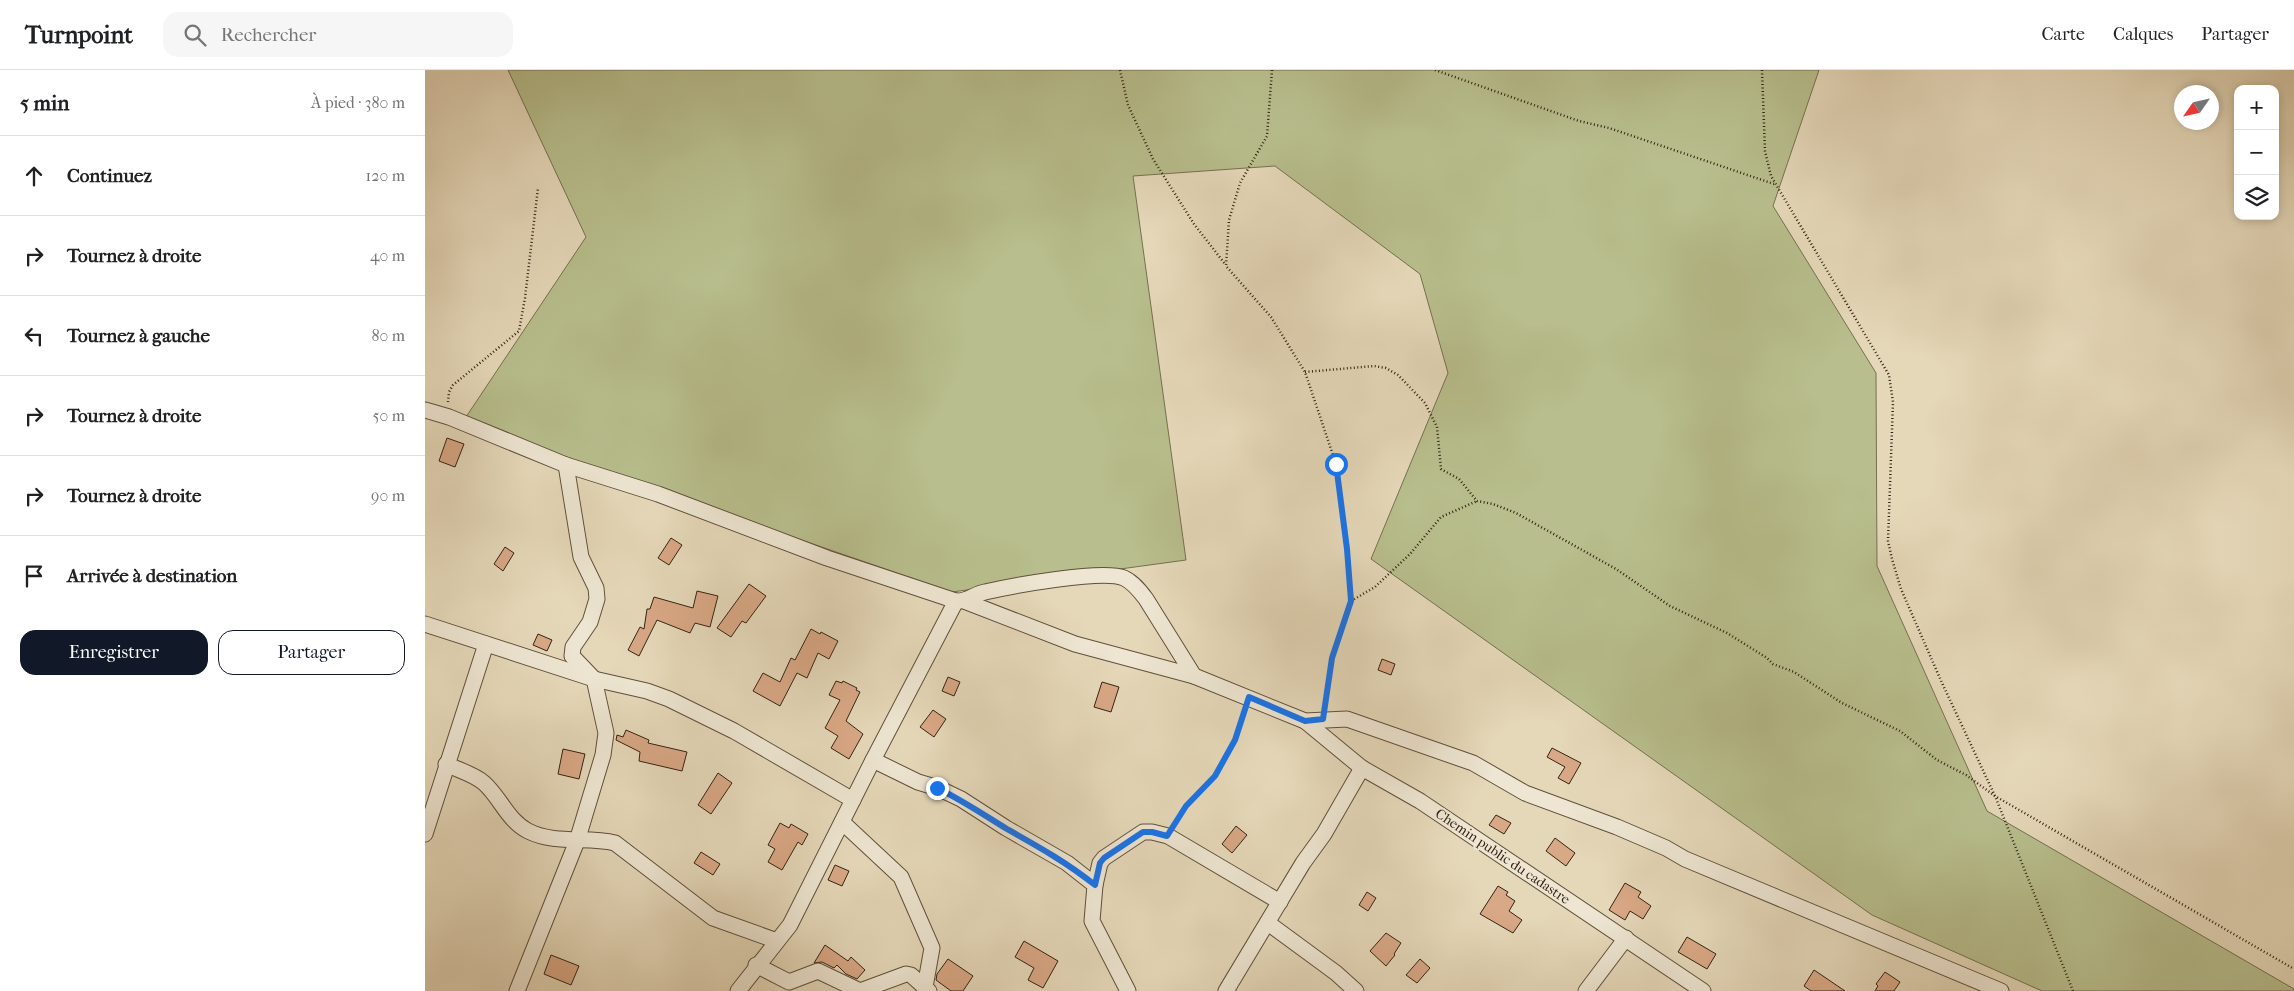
<!DOCTYPE html>
<html lang="fr">
<meta charset="utf-8">
<style>
:root{--surface:#fff;--page:#f6f6f6;--text:#202124;--muted:#757577;--line:#e0e0e0;--accent:#111827}
body{margin:0;font-family:"IM FELL French Canon",serif;background:var(--page);color:var(--text)}
.controls{position:absolute;right:15px;top:15px;display:grid;overflow:hidden;border-radius:10px;box-shadow:0 2px 8px #0003}
.controls button{width:45px;height:45px;display:grid;place-items:center;padding:0;border:0;border-bottom:1px solid var(--line);background:var(--surface);color:var(--text);font:25px sans-serif}
.compass{position:absolute;left:1749px;top:15px;width:45px;height:45px;border-radius:50%;background:var(--surface);box-shadow:0 2px 8px #0003;rotate:236deg}
.stop{position:absolute;width:15px;height:15px;margin:-11px;border:4px solid #1a73e8;border-radius:50%;background:#fff}
.stop.end{background:#1a73e8;border-color:#fff;box-shadow:0 1px 5px #0008}
.list{margin:0;padding:0;list-style:none}
h2{display:flex;justify-content:space-between;align-items:center;height:65px;margin:0;padding:0 20px;font-size:21px}
h2 small{font-size:16px;font-weight:400;color:var(--muted)}
.list li{display:grid;grid-template-columns:32px 1fr auto;gap:15px;align-items:center;box-sizing:border-box;height:80px;padding:0 20px;border-top:1px solid var(--line)}
.list b{display:block;font-size:19px;white-space:nowrap}
.list em{font-size:16px;font-style:normal;color:var(--muted)}
.actions{display:flex;gap:10px;padding:15px 20px}
.actions a{flex:1;padding:11px 0;border:1px solid var(--accent);border-radius:15px;text-align:center;font-size:18px;color:var(--accent)}
.actions .main{background:var(--accent);color:#fff}
.icon{flex:none;width:28px;height:28px;fill:none;stroke:currentColor;stroke-width:2;stroke-linecap:round;stroke-linejoin:round}
.map{position:relative;flex:none;width:1869px;height:921px;overflow:hidden}
header{display:flex;align-items:center;gap:30px;box-sizing:border-box;height:70px;padding:0 25px;background:var(--surface);border-bottom:1px solid var(--line)}
header strong{font-size:24px}
nav{display:flex;gap:28px;margin-inline-start:auto;font-size:18px}
.search{width:350px;height:45px;background:var(--page);display:flex;align-items:center;gap:12px;box-sizing:border-box;padding:0 18px;border-radius:15px;color:var(--muted);font-size:19px}
main{display:flex}
aside{flex:1;background:var(--surface)}
.map>svg:first-child{display:block}
.green{fill:#b8be8d;stroke:#767050}
.building{fill:#d9a886;stroke:#342313}
.lines{fill:none;stroke-linecap:round;stroke-linejoin:round}
.minor-casing{stroke:#60503c;stroke-width:17}
.path{stroke:#342313;stroke-width:2.5;stroke-dasharray:1 2.5;stroke-linecap:butt}
.minor{stroke:#eee6d2;stroke-width:15}
.route{stroke:#1a73e8;stroke-width:6}
.labels{text-anchor:middle;stroke-width:4;stroke-linejoin:round;paint-order:stroke}
.street-label{font-size:14px;fill:#342313;stroke:#eee6d2}
</style>
<header>
<strong>Turnpoint</strong>
<div class="search"><svg class="icon" aria-label="search" viewBox="0 0 24 24"><circle cx="10" cy="10" r="6"/><path d="M15 15l6 6"/></svg>Rechercher</div>
<nav><a>Carte</a><a>Calques</a><a>Partager</a></nav>
</header>
<main>
<aside>
<h2>5 min<small>À pied · 380 m</small></h2>
<ul class="list">
<li><svg class="icon" aria-label="ahead" viewBox="0 0 24 24"><path d="M12 20V5M6 11l6-6 6 6"/></svg><div><b>Continuez</b></div><em>120 m</em></li>
<li><svg class="icon" aria-label="right" viewBox="0 0 24 24"><path d="M7 20v-9h11M14 6l5 5-5 5"/></svg><div><b>Tournez à droite</b></div><em>40 m</em></li>
<li><svg class="icon" aria-label="left" viewBox="0 0 24 24"><path d="M17 20v-9H6M10 6l-5 5 5 5"/></svg><div><b>Tournez à gauche</b></div><em>80 m</em></li>
<li><svg class="icon" aria-label="right" viewBox="0 0 24 24"><path d="M7 20v-9h11M14 6l5 5-5 5"/></svg><div><b>Tournez à droite</b></div><em>50 m</em></li>
<li><svg class="icon" aria-label="right" viewBox="0 0 24 24"><path d="M7 20v-9h11M14 6l5 5-5 5"/></svg><div><b>Tournez à droite</b></div><em>90 m</em></li>
<li><svg class="icon" aria-label="arrive" viewBox="0 0 24 24"><path d="M6 21V4h12l-3 4 3 4H6"/></svg><div><b>Arrivée à destination</b></div></li>
</ul>
<div class="actions"><a class="main">Enregistrer</a><a>Partager</a></div>
</aside>
<div class="map">
<svg width="1869" height="921" viewBox="0 0 1869 921">
<rect width="100%" height="100%" fill="#e5d8b9"/>
<filter id="stains"><feTurbulence type="fractalNoise" baseFrequency=".004" numOctaves="4"/><feColorMatrix values="0 0 0 0 .2 0 0 0 0 .09 0 0 0 0 .02 0 0 0 .5 -.17"/></filter>
<radialGradient id="worn" r=".72"><stop offset=".6" stop-color="#630" stop-opacity="0"/><stop offset="1" stop-color="#630" stop-opacity=".3"/></radialGradient>
<path class="green" d="M83,0H1394L1348,136L1451,303L1452,496L1562,741L1869,919V921H1617L1447,845L946,489L1023,303L995,204L850,96L708,106L761,490L527,522L37,353L161,167Z"/>
<g class="building">
<path d="M22,368L39,374L30,397L14,391Z"/>
<path d="M246,468L257,475L244,495L233,488Z"/>
<path d="M80,477L89,483L78,501L69,494Z"/>
<path d="M324,514L341,526L321,553L317,551L306,567L292,558Z"/>
<path d="M272,521L293,526L285,557L270,553L265,563L232,550L214,586L203,580L215,557L219,559L222,539H225L229,527L268,538Z"/>
<path d="M386,559L395,564L396,562L413,571L404,589L393,583L382,608L372,603L355,636L328,621L338,603L355,612L366,588L370,590Z"/>
<path d="M113,564L127,570L122,581L108,575Z"/>
<path d="M957,589L970,594L966,605L953,600Z"/>
<path d="M523,607L535,612L529,626L517,621Z"/>
<path d="M411,611L417,613L418,611L432,618L431,620L435,622L421,651L438,664L424,689L406,678L413,666L400,658L415,630L404,625Z"/>
<path d="M677,612L694,617L686,642L669,637Z"/>
<path d="M508,640L521,649L509,667L495,657Z"/>
<path d="M201,660L224,670L223,673L262,682L257,701L214,691L215,682L191,670L192,665L198,667Z"/>
<path d="M1127,678L1156,693L1144,714L1133,708L1140,697L1122,687Z"/>
<path d="M138,679L160,684L154,709L133,704Z"/>
<path d="M293,703L307,713L286,744L273,735Z"/>
<path d="M1071,745L1086,753L1079,764L1064,755Z"/>
<path d="M355,753L364,758L366,754L383,764L377,775L373,772L357,800L343,792L350,779L343,775Z"/>
<path d="M811,756L822,765L807,783L797,774Z"/>
<path d="M1130,768L1150,783L1141,796L1121,781Z"/>
<path d="M276,782L295,794L288,805L269,793Z"/>
<path d="M410,795L424,801L417,816L403,810Z"/>
<path d="M1200,813L1216,822L1213,827L1226,836L1218,849L1205,841L1200,850L1184,840Z"/>
<path d="M1073,816L1083,822L1081,825L1090,831L1084,841L1097,850L1088,863L1055,844Z"/>
<path d="M942,822L951,828L943,841L934,835Z"/>
<path d="M961,863L976,873L969,884L970,885L961,896L945,881Z"/>
<path d="M1262,867L1291,884L1282,899L1253,882Z"/>
<path d="M599,871L633,891L618,918L603,910L609,898L590,887Z"/>
<path d="M400,875L423,891L426,887L440,900L432,909L421,904L412,895L409,898L397,892L389,893Z"/>
<path d="M126,885L154,896L146,915L119,904Z"/>
<path d="M523,889L548,906L538,921H526L511,910L512,904Z"/>
<path d="M995,889L1005,898L992,913L981,905Z"/>
<path d="M1389,900L1395,904L1420,921H1386L1379,916Z"/>
<path d="M1460,902L1475,912L1469,921H1450L1453,916L1451,914Z"/>
</g>
<g class="lines">
<g class="minor-casing">
<g id="minor">
<path d="M0,340L24,347L141,395L233,424L402,488L531,531C542,532 549,524 560,522C586,516 678,499 699,508C708,512 715,521 721,529L769,606L880,651L922,649L1048,693L1100,723L1192,757L1241,778L1260,789L1576,921"/>
<path d="M539,531L650,574L769,606"/>
<path d="M0,554L169,609L222,621L244,629L309,661L428,730"/>
<path d="M880,651L937,698L995,731L1278,921"/>
<path d="M448,690L493,712L513,718L536,729L581,758L642,793L670,815L667,851L703,921"/>
<path d="M21,694C33,700 49,704 59,713C75,727 83,751 103,761C131,775 162,766 190,773L288,848L352,871"/>
<path d="M417,752L476,807L507,878L500,917"/>
<path d="M0,764L61,574"/>
<path d="M670,815L675,793L679,788L718,762H727L743,766L855,832"/>
<path d="M843,853L911,903L931,921"/>
<path d="M331,895L364,912L393,901L435,921L481,904L486,905L504,921"/>
<path d="M92,921L152,771L178,685L181,663L169,609L147,586L148,577L165,552L172,529L171,518L156,487L141,395"/>
<path d="M313,921L365,855L448,690L531,531"/>
<path d="M801,921L878,793L899,764L937,698"/>
<path d="M1161,921L1201,868"/>
</g>
</g>
<g class="path">
<path d="M695,0L703,35L728,89L769,154L800,194"/>
<path d="M847,0L842,66L815,113L804,150L801,196L846,247L880,302L911,394L923,479L926,531L907,588L900,635"/>
<path d="M1010,0L1154,51L1184,58L1349,114"/>
<path d="M1337,0L1340,81L1346,106L1464,305L1468,332L1463,471L1467,489L1476,519L1517,613L1570,726L1648,921"/>
<path d="M880,302L949,296L961,298L973,305L1000,333L1012,357L1016,399L1034,409L1052,431L1068,434L1091,443L1191,499L1245,536L1302,563L1342,588L1348,594L1369,602L1417,633L1475,661L1512,690L1541,705L1570,726L1869,899"/>
<path d="M23,332L24,322L28,315L94,261L100,228L113,118"/>
<path d="M926,531L950,517L985,484L1016,447L1052,431"/>
<path d="M750,753L761,736L790,706L810,670L820,640"/>
</g>
<use href="#minor" class="minor"/>
</g>
<g class="lines">
<path class="route" d="M512,718C537,730 559,745 582,759C614,777 641,792 670,815L675,793L679,788L718,762H727L742,766L761,736L790,706L810,670L824,627L880,651L898,649L907,588L926,531L922,479L911,394"/>
</g>
<g class="labels">
<g class="street-label">
<text transform="translate(1078 786) rotate(34)" y="5">Chemin public du cadastre</text>
</g>
</g>
<rect width="100%" height="100%" filter="url(#stains)"/>
<rect width="100%" height="100%" fill="url(#worn)"/>
</svg>
<div class="controls">
<button>+</button>
<button>−</button>
<button><svg class="icon" aria-label="layers" viewBox="0 0 24 24"><path d="M12 4l9 5-9 5-9-5zM3 14l9 5 9-5"/></svg></button>
</div>
<svg class="compass" viewBox="-18 -18 36 36"><path d="M0-13l5 13h-10z" fill="#e53935"/><path d="M0 13l5-13h-10z" fill="#757577"/></svg>
<div class="stop" style="left:911px;top:394px"></div>
<div class="stop end" style="left:512px;top:718px"></div>
</div>
</main>
